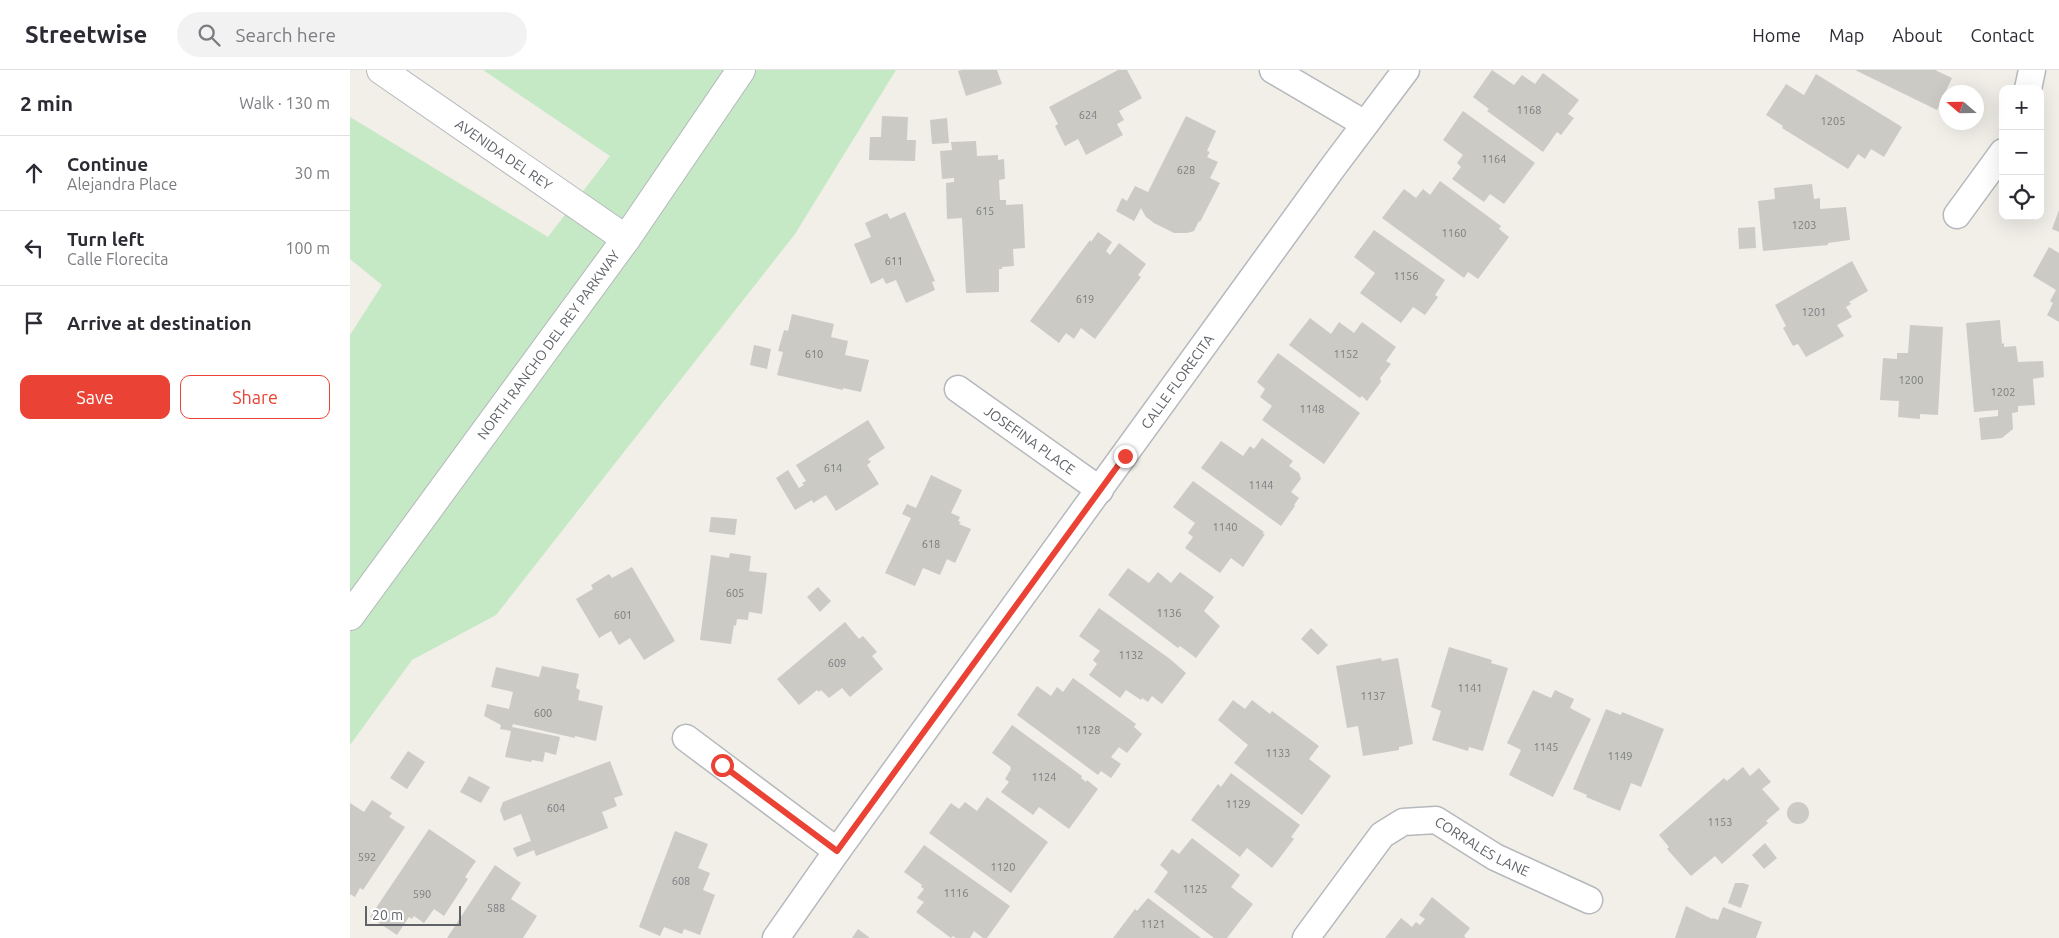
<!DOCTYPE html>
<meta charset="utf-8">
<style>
:root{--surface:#fff;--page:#f2f2f3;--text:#2b2b33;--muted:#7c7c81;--line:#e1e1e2;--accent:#ea4335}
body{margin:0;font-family:Ubuntu,sans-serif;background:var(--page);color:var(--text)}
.controls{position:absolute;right:15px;top:15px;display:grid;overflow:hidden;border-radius:10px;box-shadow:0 5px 20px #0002}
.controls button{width:45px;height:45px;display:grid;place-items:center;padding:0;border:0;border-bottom:1px solid var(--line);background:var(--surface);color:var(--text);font:25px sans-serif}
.compass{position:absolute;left:1589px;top:15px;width:45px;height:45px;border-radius:50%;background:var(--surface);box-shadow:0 5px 20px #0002;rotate:290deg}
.scale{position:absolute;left:15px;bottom:12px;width:96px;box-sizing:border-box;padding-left:5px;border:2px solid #5f6368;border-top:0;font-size:14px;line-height:18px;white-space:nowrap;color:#5f6368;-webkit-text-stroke:4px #fff;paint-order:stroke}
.stop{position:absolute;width:15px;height:15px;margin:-11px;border:4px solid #ea4335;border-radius:50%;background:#fff}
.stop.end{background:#ea4335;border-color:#fff;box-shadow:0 1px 5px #0008}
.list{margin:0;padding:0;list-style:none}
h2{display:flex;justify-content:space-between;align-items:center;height:65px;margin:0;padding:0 20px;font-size:21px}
h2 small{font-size:16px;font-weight:400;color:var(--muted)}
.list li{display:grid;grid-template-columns:32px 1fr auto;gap:15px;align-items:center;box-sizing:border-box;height:75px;padding:0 20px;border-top:1px solid var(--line)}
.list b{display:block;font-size:19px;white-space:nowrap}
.list p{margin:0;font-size:16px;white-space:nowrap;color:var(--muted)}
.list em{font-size:16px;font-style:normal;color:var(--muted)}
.actions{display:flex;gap:10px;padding:15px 20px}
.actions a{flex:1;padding:11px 0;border:1px solid var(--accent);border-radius:10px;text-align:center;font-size:18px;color:var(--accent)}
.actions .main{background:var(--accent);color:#fff}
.icon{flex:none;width:28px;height:28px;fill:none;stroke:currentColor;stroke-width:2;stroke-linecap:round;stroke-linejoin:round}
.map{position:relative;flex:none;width:1709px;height:868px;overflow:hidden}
header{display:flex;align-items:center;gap:30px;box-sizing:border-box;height:70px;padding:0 25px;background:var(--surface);border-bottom:1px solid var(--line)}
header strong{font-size:24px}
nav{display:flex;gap:28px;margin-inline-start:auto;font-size:18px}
.search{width:350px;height:45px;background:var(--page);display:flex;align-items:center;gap:12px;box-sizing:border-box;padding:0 18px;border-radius:28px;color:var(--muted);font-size:19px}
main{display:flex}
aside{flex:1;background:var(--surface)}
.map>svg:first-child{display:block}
.green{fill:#c5e8c5}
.building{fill:#cccac5}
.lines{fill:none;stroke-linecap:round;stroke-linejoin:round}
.minor-casing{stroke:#b5b8bc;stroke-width:29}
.tertiary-casing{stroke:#b5b8bc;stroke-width:30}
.minor{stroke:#fff;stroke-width:26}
.tertiary{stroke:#fff;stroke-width:28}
.route{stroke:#ea4335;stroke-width:6}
.labels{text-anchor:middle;stroke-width:4;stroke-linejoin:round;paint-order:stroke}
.number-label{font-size:11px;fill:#7a7d7f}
.street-label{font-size:14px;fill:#5f6368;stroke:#fff}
</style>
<header>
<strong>Streetwise</strong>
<div class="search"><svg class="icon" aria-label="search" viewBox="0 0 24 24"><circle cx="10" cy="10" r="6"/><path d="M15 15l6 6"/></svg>Search here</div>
<nav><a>Home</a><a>Map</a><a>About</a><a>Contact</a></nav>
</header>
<main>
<aside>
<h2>2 min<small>Walk · 130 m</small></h2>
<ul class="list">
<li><svg class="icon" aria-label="ahead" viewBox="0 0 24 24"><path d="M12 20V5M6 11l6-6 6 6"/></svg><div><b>Continue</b><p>Alejandra Place</p></div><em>30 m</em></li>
<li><svg class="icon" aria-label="left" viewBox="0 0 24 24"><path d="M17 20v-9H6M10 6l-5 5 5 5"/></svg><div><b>Turn left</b><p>Calle Florecita</p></div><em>100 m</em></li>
<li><svg class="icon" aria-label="arrive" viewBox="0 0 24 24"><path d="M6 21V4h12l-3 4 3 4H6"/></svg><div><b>Arrive at destination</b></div></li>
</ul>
<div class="actions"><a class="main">Save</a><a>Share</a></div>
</aside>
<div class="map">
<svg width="1709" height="868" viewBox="0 0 1709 868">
<rect width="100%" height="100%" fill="#f1efe8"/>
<path class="green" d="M133,0H546L445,164L146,545L62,590L0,675V265L32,215L0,189V47L198,167L260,86Z"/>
<g class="building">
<path d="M612,0H647L652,14L616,26L608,1Z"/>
<path d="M768,0H777L792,28L769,41L774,50L767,54L773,65L736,85L728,69L715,76L705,56L708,54L699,37Z"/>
<path d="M1142,0L1164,15L1172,5L1185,14L1193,3L1229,30L1218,44L1224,48L1211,65L1207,62L1193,82L1137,41L1139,39L1123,27Z"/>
<path d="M1505,0H1585L1602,8L1587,40Z"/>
<path d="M1466,4L1552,57L1534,87L1521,79L1515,89L1508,84L1498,99L1432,58L1433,56L1416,45L1436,14L1454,25Z"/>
<path d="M1113,41L1185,93L1154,134L1140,124L1134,132L1102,109L1111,97L1107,93L1113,85L1093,70Z"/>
<path d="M532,46L558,47L557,70H566L565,91L519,90L520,67H531Z"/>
<path d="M836,46L866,61L857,81L860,82L857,87L868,92L860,108L870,113L850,152L849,151L844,161L837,163H824L804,153L796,147L791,138L784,151L766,141L772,128L777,131L785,116L798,122Z"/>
<path d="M597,48L599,73L582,74L580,50Z"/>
<path d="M626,71L627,86L648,85V90L654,89L655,109L649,110L650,130H656V135L673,134L675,178L663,179L664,196L652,197V199H649V222L616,223L612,148L597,149L596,113L604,112V108L592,109L590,81L602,80L601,72Z"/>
<path d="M1090,111L1151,156L1149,159L1159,167L1128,209L1118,202L1114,208L1032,148L1054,119L1066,128L1073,119L1080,125Z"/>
<path d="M1462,114L1464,129L1470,128V139L1496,137L1500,170L1478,173V175L1413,181L1408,131L1425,129L1424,118Z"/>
<path d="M1709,140V162L1702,159Z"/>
<path d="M555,142L585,211L582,212L585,220L556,233L546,210L536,214L533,208L521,214L504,174L521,167L515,153L537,143L540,149Z"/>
<path d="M1405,157L1406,178L1389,179L1388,158Z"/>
<path d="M1024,160L1095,210L1085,225L1088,227L1075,245L1063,237L1051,253L1010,223L1025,203L1004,187Z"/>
<path d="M748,162L762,172L756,181L760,185L769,173L796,194L788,205L791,207L745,269L731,258L724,269L716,263L709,273L680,251L740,170L741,172Z"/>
<path d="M1699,177L1709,183V252L1697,245L1703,233L1700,231L1706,220L1683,206Z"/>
<path d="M1502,191L1518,221L1499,232L1501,234L1496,237L1502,247L1487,255L1494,266L1456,287L1448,274L1443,276L1433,258L1436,256L1425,235Z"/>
<path d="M442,244L484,254L481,267L498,271L495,285L519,290L511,322L493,318V320L427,305L433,282L428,281L434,260L438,261Z"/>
<path d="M960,248L981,264L989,252L1004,263L1012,252L1046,277L1036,291L1041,294L1030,308L1031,312L1017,331L1012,326L1010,328L939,275Z"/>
<path d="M1650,250L1652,274L1654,273V277L1666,276L1668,292L1693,291L1694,307L1683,309L1685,335L1668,336V342L1662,343L1663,359L1652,368L1631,370L1629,348L1648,346V340L1624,342L1616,253Z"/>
<path d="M1560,255L1593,257L1588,345L1570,344V349L1548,347L1549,331L1530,330L1533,288L1547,289V283H1558Z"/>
<path d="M404,275L421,279L417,299L400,295Z"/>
<path d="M928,283L1010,343L974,394L912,350L922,336L910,327L915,319L907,312Z"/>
<path d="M518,350L535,378L518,389L521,392L517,395L529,414L486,441L476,425L463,433L462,430L445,440L426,408L438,400L449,418L454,415L452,413L456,411L446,395Z"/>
<path d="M912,368L943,391L939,396L949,403L951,409L941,422L949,428L944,435L945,436L931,456L851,398L871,371L893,386L900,376L904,379Z"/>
<path d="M581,405L612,420L601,443L610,447L608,451L611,452L609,454L621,459L605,493L597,489L590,505L573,498L565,516L535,503L561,448L552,444L557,434L566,438Z"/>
<path d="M843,411L914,462L912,463L915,464L893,497L881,488L870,503L835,478L843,467L838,463L845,453L823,437Z"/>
<path d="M361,447L387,449L385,465L359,462Z"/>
<path d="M380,483L401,486L399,501L417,503L412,544L399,542L398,550L387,549L386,556L384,555L381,574L350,570L361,485L379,488Z"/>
<path d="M282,497L325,571L294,590L280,568L269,575L261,561L249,568L226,529L243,519L241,515L259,504L262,508Z"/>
<path d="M778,498L799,513L808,502L821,513L830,502L864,527L854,541L870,556L846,588L830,576L828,578L758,525Z"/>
<path d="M468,517L481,531L470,542L457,527Z"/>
<path d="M749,538L820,589L836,603L812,634L802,626L798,632L792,628L791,630L776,620L770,628L739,605L747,594L743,590L750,581L729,566Z"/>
<path d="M495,552L509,569L513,566L527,582L522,586L533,599L500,627L492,618L479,628L471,620L469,622L467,620L449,635L427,609Z"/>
<path d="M961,558L978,575L968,585L951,569Z"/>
<path d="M1099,577L1142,590L1141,593L1158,598L1133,681L1119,677L1118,681L1082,670L1091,641L1081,637Z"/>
<path d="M1031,588L1032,591L1048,588L1063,674L1049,677V680L1013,686L1008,656L997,658L986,596Z"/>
<path d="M192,596L229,604L226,618L230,620L228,630L253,636L246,671L225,666V668L163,654L162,657L210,667L206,685L195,682L193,692L182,690L181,692L155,687L161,661L150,659L151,655L134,646L137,634L159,639L163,622L141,617L146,597L189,607Z"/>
<path d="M723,608L786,654L784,657L792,664L777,683L769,677L761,687L771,694L761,708L751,701L748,705L667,645L687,616L701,626L707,617L713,622Z"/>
<path d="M1183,620L1201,628L1205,620L1224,629L1220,638L1241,649L1203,727L1159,705L1171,680L1157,673Z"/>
<path d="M883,630L895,639L902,630L920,644L922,641L969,676L959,689L981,706L952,745L884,693L898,675L868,650Z"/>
<path d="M1256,639L1271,645L1272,642L1314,659L1291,717L1281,713L1270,741L1236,727L1237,725L1223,719Z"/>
<path d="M662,655L732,706L731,708L736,712L737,710L748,719L719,759L689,737L683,745L651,722L659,712L655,709L661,699L660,698L661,697L642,683Z"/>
<path d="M58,681L75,692L57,719L40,708Z"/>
<path d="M260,691L273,725L264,728L267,736L252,742L258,758L186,786L184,780L167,787L163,778L181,771L171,744L154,751L150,740L153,732Z"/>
<path d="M1393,697L1400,706L1409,698L1421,712L1412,719L1430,739L1416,751L1418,753L1372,794L1365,786L1341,806L1317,779L1319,777L1309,765L1374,708L1377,711Z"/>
<path d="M881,703L950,755L941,767L944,769L922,798L897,778L890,787L841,750L868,714L871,717Z"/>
<path d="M119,706L140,717L131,733L110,722Z"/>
<path d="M637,727L698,772L661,823L579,763L601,733L609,739L615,732L627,741Z"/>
<path d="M22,730L42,743L39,747L55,757L13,820L10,818L5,827L0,824V733L14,742Z"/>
<circle cx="1448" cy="743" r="11"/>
<path d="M79,759L126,791L115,807L118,809L94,846L84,839L74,853L64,846L62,849L59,847L47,865L20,847Z"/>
<path d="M325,761L358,774L348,798L360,803L353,820L365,825L350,865L334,859L332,864L314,857L310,866L289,857Z"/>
<path d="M842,768L890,805L881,817L903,834L877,868H864L804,822L818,802L810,795L822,779L829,784Z"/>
<path d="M1415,773L1427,788L1414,799L1402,785Z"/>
<path d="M574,775L660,836L637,868H633L624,861L620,868H606L603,866L601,868L566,842L574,832L567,828L574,819L571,817L572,815L554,802Z"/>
<path d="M145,795L171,813L161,829L187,846L173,868H97Z"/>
<path d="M1385,813H1393L1399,815L1391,838L1378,833Z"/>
<path d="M1082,827L1120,858L1114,866L1116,868H1035L1051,848L1062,857L1066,852L1070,855L1075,849L1069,845Z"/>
<path d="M798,828L851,868H763L785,839L787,841Z"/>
<path d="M1336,836L1362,849L1363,848L1368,850L1373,837L1412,852L1406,868H1325Z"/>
<path d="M508,859L520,868H502Z"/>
</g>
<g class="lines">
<g class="minor-casing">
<g id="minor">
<path d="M923,0L1015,54"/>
<path d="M1678,19L1682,0"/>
<path d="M1607,145L1653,82"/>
<path id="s1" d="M608,319L750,420"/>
<path d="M336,668L487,781"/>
<path id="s2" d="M426,868L487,781L983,97L1056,0"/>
<path id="s3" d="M956,868L1032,765L1053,752L1086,750L1145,787L1239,830"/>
</g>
</g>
<g class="tertiary-casing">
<g id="tertiary">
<path id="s4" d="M31,0L276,169"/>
<path id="s5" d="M0,546L276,169L391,0"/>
</g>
</g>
<use href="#minor" class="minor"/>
<use href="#tertiary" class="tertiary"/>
</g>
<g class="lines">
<path class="route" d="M372,695L487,781L775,386"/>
</g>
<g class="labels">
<g class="number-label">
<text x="1179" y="44">1168</text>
<text x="738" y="49">624</text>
<text x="1483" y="55">1205</text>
<text x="1144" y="93">1164</text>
<text x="836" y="104">628</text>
<text x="635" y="145">615</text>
<text x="1454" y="159">1203</text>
<text x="1104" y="167">1160</text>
<text x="544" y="195">611</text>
<text x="1056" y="210">1156</text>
<text x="735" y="233">619</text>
<text x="1464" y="246">1201</text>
<text x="464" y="288">610</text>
<text x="996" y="288">1152</text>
<text x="1561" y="314">1200</text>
<text x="1653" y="326">1202</text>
<text x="962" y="343">1148</text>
<text x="483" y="402">614</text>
<text x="911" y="419">1144</text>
<text x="875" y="461">1140</text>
<text x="581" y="478">618</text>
<text x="385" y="527">605</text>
<text x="819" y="547">1136</text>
<text x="273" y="549">601</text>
<text x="781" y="589">1132</text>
<text x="487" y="597">609</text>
<text x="1120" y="622">1141</text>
<text x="1023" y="630">1137</text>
<text x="193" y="647">600</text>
<text x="738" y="664">1128</text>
<text x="1196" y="681">1145</text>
<text x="928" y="687">1133</text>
<text x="1270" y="690">1149</text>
<text x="694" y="711">1124</text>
<text x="888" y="738">1129</text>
<text x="206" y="742">604</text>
<text x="1370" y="756">1153</text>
<text x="17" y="791">592</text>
<text x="653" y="801">1120</text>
<text x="331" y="815">608</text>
<text x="845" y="823">1125</text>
<text x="606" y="827">1116</text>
<text x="72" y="828">590</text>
<text x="146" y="842">588</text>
<text x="803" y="858">1121</text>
</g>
<g class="street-label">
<text dy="5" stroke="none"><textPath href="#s4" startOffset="149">AVENIDA DEL REY</textPath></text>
<text dy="5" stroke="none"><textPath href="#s5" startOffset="336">NORTH RANCHO DEL REY PARKWAY</textPath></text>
<text dy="5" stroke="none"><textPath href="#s2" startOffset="686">CALLE FLORECITA</textPath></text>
<text dy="5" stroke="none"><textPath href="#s1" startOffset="88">JOSEFINA PLACE</textPath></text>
<text dy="5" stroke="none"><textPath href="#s3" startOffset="239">CORRALES LANE</textPath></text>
</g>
</g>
</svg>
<div class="controls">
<button>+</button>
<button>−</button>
<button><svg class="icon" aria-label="locate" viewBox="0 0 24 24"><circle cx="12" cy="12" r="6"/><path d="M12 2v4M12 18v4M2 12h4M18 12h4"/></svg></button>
</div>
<svg class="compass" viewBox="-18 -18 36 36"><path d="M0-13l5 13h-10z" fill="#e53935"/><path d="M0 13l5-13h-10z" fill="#7c7c81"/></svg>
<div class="scale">20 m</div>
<div class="stop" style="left:372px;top:695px"></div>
<div class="stop end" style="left:775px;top:386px"></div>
</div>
</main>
